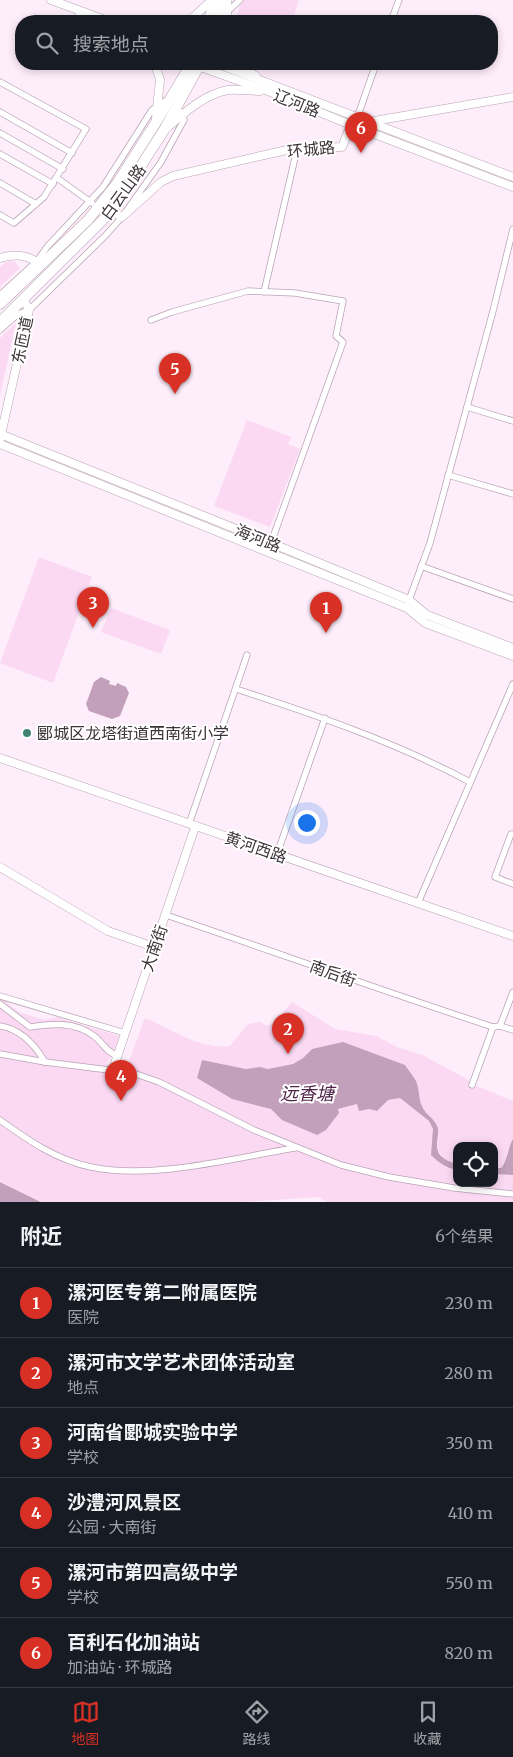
<!DOCTYPE html>
<html lang="zh">
<meta charset="utf-8">
<style>
:root{--surface:#171b24;--page:#20242c;--text:#f1f3f6;--muted:#9ea1a6;--line:#363941;--accent:#d93025}
body{margin:0;font-family:Merriweather,"Noto Sans SC",serif;background:var(--page);color:var(--text)}
.controls{position:absolute;right:15px;bottom:15px;display:grid;overflow:hidden;border-radius:10px;box-shadow:0 2px 8px #0003}
.controls button{width:45px;height:45px;display:grid;place-items:center;padding:0;border:0;border-bottom:1px solid var(--line);background:var(--surface);color:var(--text);font:25px sans-serif}
.you{position:absolute;left:306px;top:822px;width:18px;height:18px;margin:-12px;border:4px solid #fff;border-radius:50%;background:#1a73e8;box-shadow:0 0 0 8px #1a73e833}
.badge{display:grid;place-items:center;width:32px;height:32px;border-radius:50%;background:var(--accent);color:#fff;font-size:16px;font-weight:700}
.pin{position:absolute;translate:-50% -41px;filter:drop-shadow(0 1px 2px #0008)}
.pin::after{content:'';position:absolute;top:26px;width:18px;height:15px;background:inherit;clip-path:polygon(0 0,100% 0,50% 100%)}
.list{margin:0;padding:0;list-style:none}
h2{display:flex;justify-content:space-between;align-items:center;height:65px;margin:0;padding:0 20px;font-size:21px}
h2 small{font-size:16px;font-weight:400;color:var(--muted)}
.list li{display:grid;grid-template-columns:32px 1fr auto;gap:15px;align-items:center;box-sizing:border-box;height:70px;padding:0 20px;border-top:1px solid var(--line)}
.list b{display:block;font-size:19px;white-space:nowrap}
.list p{margin:0;font-size:16px;white-space:nowrap;color:var(--muted)}
.list em{font-size:16px;font-style:normal;color:var(--muted)}
.icon{flex:none;width:28px;height:28px;fill:none;stroke:currentColor;stroke-width:2;stroke-linecap:round;stroke-linejoin:round}
.map{position:relative;flex:none;width:513px;height:1202px;overflow:hidden}
.search{position:absolute;background:var(--surface);box-shadow:0 2px 8px #0003;left:15px;right:15px;top:15px;height:55px;display:flex;align-items:center;gap:12px;box-sizing:border-box;padding:0 18px;border-radius:20px;color:var(--muted);font-size:19px}
.sheet{height:485px;background:var(--surface)}
nav{display:flex;justify-content:space-around;align-items:center;box-sizing:border-box;height:70px;border-top:1px solid var(--line);background:var(--surface);font-size:14px;color:var(--muted)}
nav a{display:grid;justify-items:center;gap:2px}
nav .on{color:var(--accent)}
.map>svg:first-child{display:block}
.green{fill:#fbd9f3}
.water{fill:#c29fbb}
.lines{fill:none;stroke-linecap:round;stroke-linejoin:round}
.street-casing{stroke:#b8a4b4;stroke-width:7}
.secondary-casing{stroke:#b8a4b4;stroke-width:9}
.highway-casing{stroke:#b8a4b4;stroke-width:11}
.street{stroke:#fff;stroke-width:5.5}
.secondary{stroke:#fff;stroke-width:8}
.highway{stroke:#fff;stroke-width:10}
.poi-dot{fill:#418374;stroke:#fff;stroke-width:2}
.labels{text-anchor:middle;stroke-width:4;stroke-linejoin:round;paint-order:stroke}
.street-label{font-size:16px;fill:#3c343a;stroke:#fff}
.poi-label{font-size:16px;fill:#3c343a;stroke:#fff;text-anchor:start}
.water-label{font-size:18px;font-style:italic;fill:#51244a;stroke:#fff}
</style>
<div class="map">
<svg width="513" height="1202" viewBox="0 0 513 1202">
<rect width="100%" height="100%" fill="#feedfa"/>
<g class="green">
<path d="M242,0H299L292,21H235Z"/>
<path d="M11,261L15,262L20,268L0,287V267L6,262Z"/>
<path d="M16,323L0,395V338Z"/>
<path d="M247,420L291,437L288,444L300,449L270,527L214,506Z"/>
<path d="M39,557L92,577L53,683L0,663Z"/>
<path d="M111,608L170,630L161,654L101,632Z"/>
<path d="M0,1000L5,1001L19,1012L44,1020L57,1017L119,1036L112,1057L105,1064L133,1070L129,1061L145,1018C172,1029 200,1050 230,1046L248,1024L260,1022L268,1026L276,1021L292,1002L335,1029L376,1036L397,1047L422,1055L465,1078L474,1085L513,1101V1139L508,1150L504,1165L501,1168H494V1146H457V1164C450,1162 444,1160 440,1154C434,1147 440,1140 438,1131C436,1123 430,1118 425,1112C418,1103 420,1091 416,1081C414,1076 408,1071 405,1065L312,1049L303,1058L293,1064L268,1069L260,1067L246,1069L202,1060L197,1078L232,1099L271,1109L275,1114L334,1119L339,1113L338,1109L357,1104L377,1111L388,1100L400,1098L429,1121L433,1129V1136L438,1162L447,1168L457,1170V1183H494V1174L513,1175V1202H327L319,1197L243,1202H42L0,1181Z"/>
</g>
<g class="water">
<path d="M101,677L110,681L109,684L116,686L117,683L126,687L129,693L120,716L112,719L89,711L86,704L94,682Z"/>
<path d="M343,1042L405,1065C408,1070 413,1075 416,1081C420,1090 418,1101 424,1110C429,1117 436,1120 438,1129C439,1138 434,1147 440,1155C445,1160 450,1162 457,1164V1170C446,1168 439,1163 431,1155L433,1129L429,1121L400,1098L388,1100L377,1111L369,1109L359,1111L357,1104L338,1109L339,1113L326,1130L317,1135L282,1120L271,1109L232,1099L197,1078L202,1060L246,1069L260,1067L268,1069L293,1064L303,1058L312,1049Z"/>
<path d="M513,1139V1175L494,1174V1168H501C507,1162 508,1147 513,1139Z"/>
<path d="M0,1182L41,1202H0Z"/>
</g>
<g class="lines">
<g class="street-casing">
<g id="street">
<path d="M227,12L240,0"/>
<path d="M391,21L399,0"/>
<path d="M0,82L86,129L44,197L14,223L0,215"/>
<path d="M0,112L72,153"/>
<path d="M357,118L376,64"/>
<path d="M0,133L63,169"/>
<path d="M0,154L53,184"/>
<path d="M57,178L92,203"/>
<path d="M0,183L36,204"/>
<path d="M264,292L297,149"/>
<path d="M0,295L37,261L47,247L103,187L152,110L168,99"/>
<path d="M151,320L172,312L248,291L295,293L343,301L336,336L343,342L271,543"/>
<path d="M0,330L18,314L29,310L105,236L122,217L161,162L184,120L182,112"/>
<path d="M467,407L513,421"/>
<path d="M448,475L513,494"/>
<path d="M421,566L513,599"/>
<path d="M408,603L430,543L493,311L513,229"/>
<path d="M236,689C316,715 395,742 470,782"/>
<path d="M189,824L247,655"/>
<path d="M513,834H511L495,877L513,884"/>
<path d="M277,854L325,718"/>
<path d="M418,903L513,684"/>
<path d="M166,915C275,952 383,991 493,1027L500,1026"/>
<path d="M0,996L125,1033"/>
<path d="M0,1004L30,1027C53,1024 74,1021 94,1036C103,1043 107,1053 118,1056"/>
<path d="M0,1026C21,1029 35,1045 45,1062"/>
<path d="M500,1026L513,992"/>
<path d="M500,1026L513,1030"/>
<path d="M0,1054L45,1062L133,1073L159,1082L254,1130L341,1165L389,1177L454,1188L513,1194"/>
<path d="M472,1085L493,1027"/>
<path d="M0,1120C28,1140 56,1160 91,1167C153,1180 233,1158 295,1148"/>
</g>
</g>
<g class="secondary-casing">
<g id="secondary">
<path d="M51,0L108,21"/>
<path d="M227,3V21"/>
<path d="M79,16L92,21"/>
<path d="M189,21L212,0"/>
<path d="M155,64L160,80L156,118"/>
<path d="M218,64L513,177"/>
<path d="M243,64L251,73L256,76"/>
<path d="M195,65L268,91L351,125L513,187"/>
<path d="M168,127C185,112 205,94 228,90C238,89 250,91 260,91"/>
<path d="M112,211L122,217L161,182L173,176L291,149L342,147L351,125L513,97"/>
<path d="M0,258C15,254 28,254 41,265"/>
<path d="M0,434L271,543L409,600L427,615L513,648"/>
<path d="M0,439L29,310L24,300"/>
<path d="M0,444L407,608L425,623L513,656"/>
<path d="M0,758L513,936"/>
<path d="M0,867L108,931L154,947"/>
<path d="M113,1069L195,827"/>
</g>
</g>
<g class="highway-casing">
<g id="highway">
<path d="M208,21L216,0"/>
<path d="M218,21L226,0"/>
<path d="M0,304L88,220L118,182L155,124L191,64"/>
<path d="M0,322L112,211L164,130L200,64"/>
</g>
</g>
<use href="#street" class="street"/>
<use href="#secondary" class="secondary"/>
<use href="#highway" class="highway"/>
</g>
<circle class="poi-dot" cx="27" cy="733" r="5"/>
<g class="labels">
<g class="street-label">
<text transform="translate(297 103) rotate(22)" y="6">辽河路</text>
<text transform="translate(311 149) rotate(-6)" y="6">环城路</text>
<text transform="translate(123 192) rotate(-54)" y="6">白云山路</text>
<text transform="translate(22 340) rotate(-78)" y="6">东匝道</text>
<text transform="translate(258 538) rotate(22)" y="6">海河路</text>
<text transform="translate(256 847) rotate(19)" y="6">黄河西路</text>
<text transform="translate(154 948) rotate(-71)" y="6">大南街</text>
<text transform="translate(333 973) rotate(20)" y="6">南后街</text>
</g>
<g class="poi-label">
<text x="37" y="739">郾城区龙塔街道西南街小学</text>
</g>
<g class="water-label">
<text x="307" y="1100">远香塘</text>
</g>
</g>
</svg>
<div class="controls">
<button><svg class="icon" aria-label="locate" viewBox="0 0 24 24"><circle cx="12" cy="12" r="6"/><path d="M12 2v4M12 18v4M2 12h4M18 12h4"/></svg></button>
</div>
<div class="you"></div>
<div class="pin badge" style="left:326px;top:633px">1</div>
<div class="pin badge" style="left:288px;top:1054px">2</div>
<div class="pin badge" style="left:93px;top:628px">3</div>
<div class="pin badge" style="left:121px;top:1101px">4</div>
<div class="pin badge" style="left:175px;top:394px">5</div>
<div class="pin badge" style="left:361px;top:153px">6</div>
<div class="search"><svg class="icon" aria-label="search" viewBox="0 0 24 24"><circle cx="10" cy="10" r="6"/><path d="M15 15l6 6"/></svg>搜索地点</div>
</div>
<section class="sheet">
<h2>附近<small>6个结果</small></h2>
<ul class="list">
<li><span class="badge">1</span><div><b>漯河医专第二附属医院</b><p>医院</p></div><em>230 m</em></li>
<li><span class="badge">2</span><div><b>漯河市文学艺术团体活动室</b><p>地点</p></div><em>280 m</em></li>
<li><span class="badge">3</span><div><b>河南省郾城实验中学</b><p>学校</p></div><em>350 m</em></li>
<li><span class="badge">4</span><div><b>沙澧河风景区</b><p>公园 · 大南街</p></div><em>410 m</em></li>
<li><span class="badge">5</span><div><b>漯河市第四高级中学</b><p>学校</p></div><em>550 m</em></li>
<li><span class="badge">6</span><div><b>百利石化加油站</b><p>加油站 · 环城路</p></div><em>820 m</em></li>
</ul>
</section>
<nav>
<a class="on"><svg class="icon" aria-label="map" viewBox="0 0 24 24"><path d="M3 6l6-2 6 2 6-2v14l-6 2-6-2-6 2zM9 4v14M15 6v14"/></svg>地图</a>
<a><svg class="icon" aria-label="directions" viewBox="0 0 24 24"><path d="M12 3l9 9-9 9-9-9zM9 14v-3h6M13 9l2 2-2 2"/></svg>路线</a>
<a><svg class="icon" aria-label="saved" viewBox="0 0 24 24"><path d="M7 4h10v16l-5-4-5 4z"/></svg>收藏</a>
</nav>
